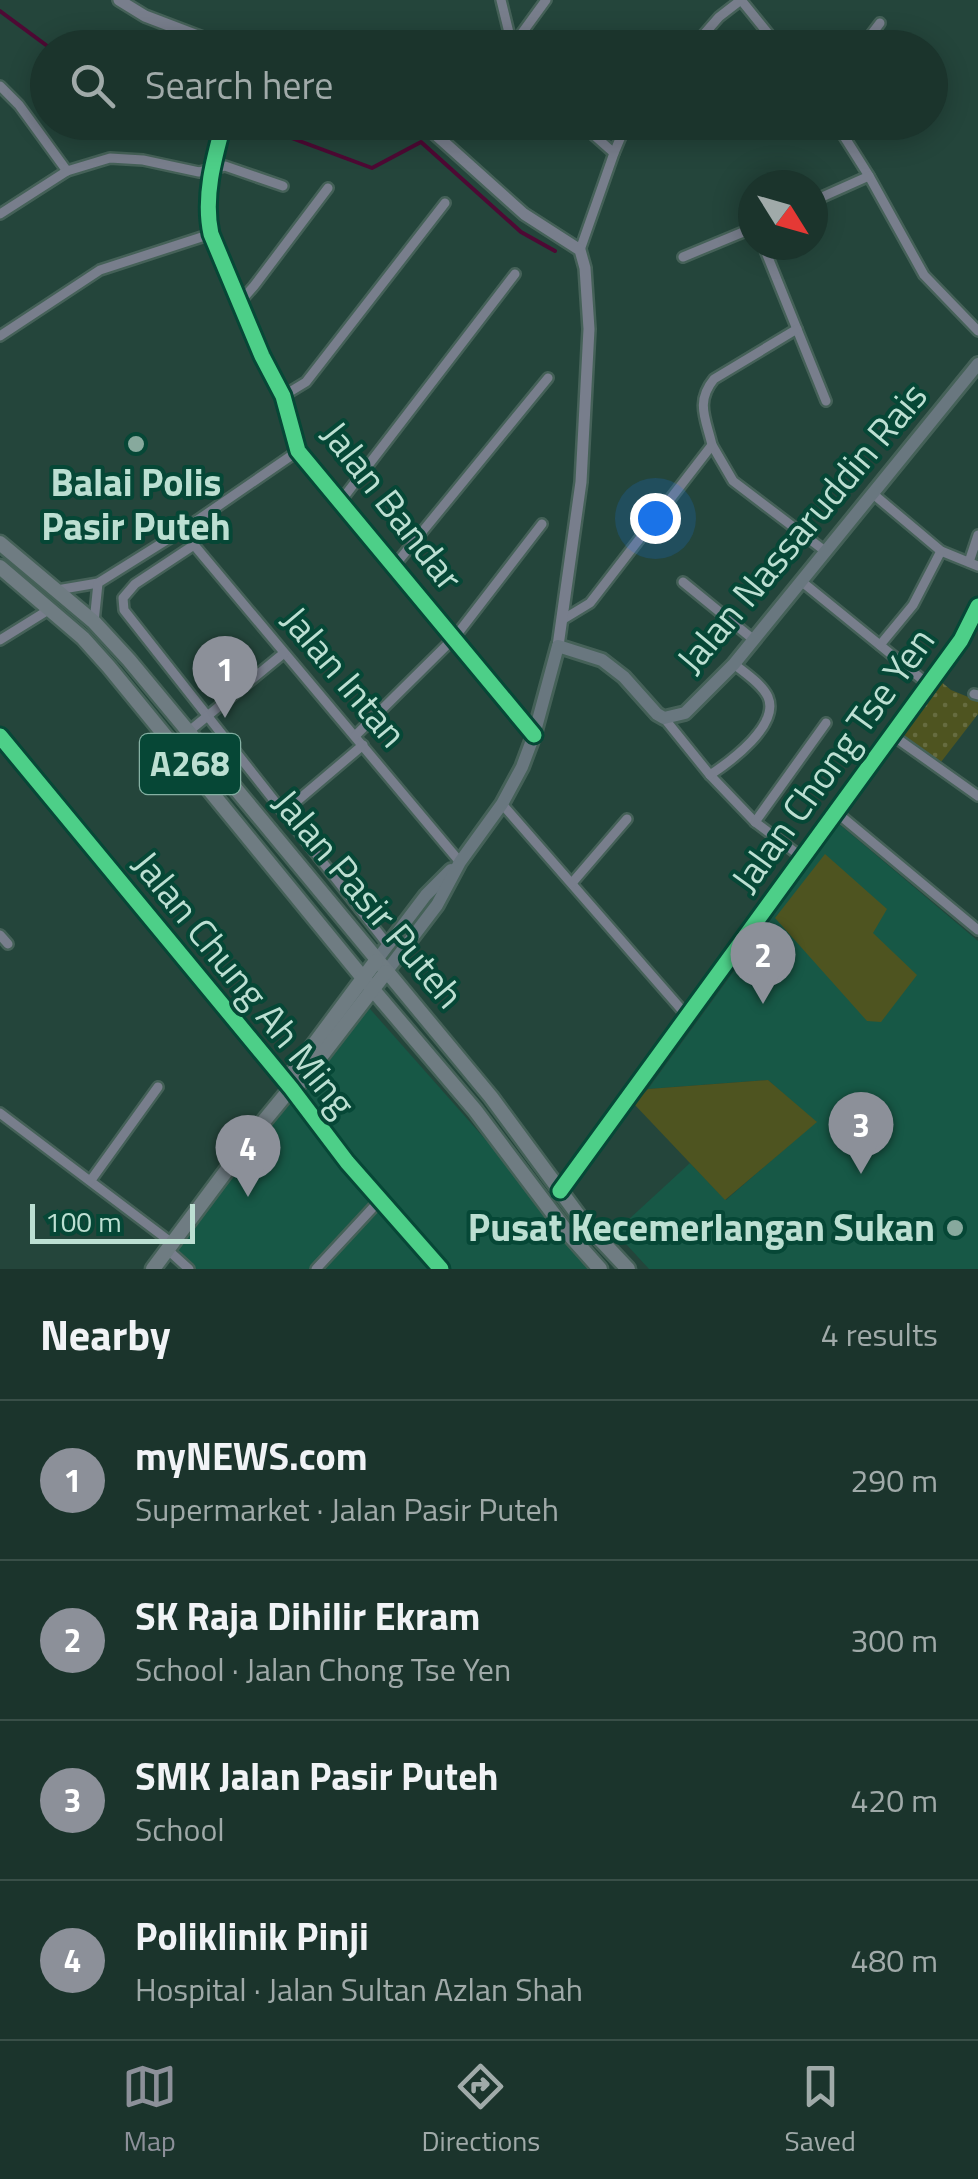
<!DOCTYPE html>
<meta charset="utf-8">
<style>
:root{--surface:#1b342c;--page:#243c34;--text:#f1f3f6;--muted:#a0aaa9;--line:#394f48;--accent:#8c9099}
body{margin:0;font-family:"Titillium Web",sans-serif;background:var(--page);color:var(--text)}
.compass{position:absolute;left:738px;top:170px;width:90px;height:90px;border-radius:50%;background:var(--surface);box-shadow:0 5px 25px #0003;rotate:127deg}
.scale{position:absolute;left:30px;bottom:25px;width:165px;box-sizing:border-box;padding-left:10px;border:5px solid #bcdfd2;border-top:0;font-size:28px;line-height:35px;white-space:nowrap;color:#bcdfd2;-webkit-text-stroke:8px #064736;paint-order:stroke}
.you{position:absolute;left:655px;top:518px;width:35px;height:35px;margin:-25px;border:8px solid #fff;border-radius:50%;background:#1a73e8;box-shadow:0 0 0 15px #1a73e833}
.badge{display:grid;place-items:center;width:65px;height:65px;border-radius:50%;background:var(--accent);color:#fff;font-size:32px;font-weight:700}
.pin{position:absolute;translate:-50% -82px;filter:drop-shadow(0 2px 5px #0008)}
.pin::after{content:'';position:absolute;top:52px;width:35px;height:30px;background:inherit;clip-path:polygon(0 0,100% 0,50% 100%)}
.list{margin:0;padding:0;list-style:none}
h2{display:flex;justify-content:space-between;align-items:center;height:130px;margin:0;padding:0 40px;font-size:42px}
h2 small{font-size:32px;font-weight:400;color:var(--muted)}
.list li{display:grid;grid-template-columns:65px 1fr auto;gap:30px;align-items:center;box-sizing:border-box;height:160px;padding:0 40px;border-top:2px solid var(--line)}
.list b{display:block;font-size:38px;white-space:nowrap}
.list p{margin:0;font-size:32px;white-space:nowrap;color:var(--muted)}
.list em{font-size:32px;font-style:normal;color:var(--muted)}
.icon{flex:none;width:55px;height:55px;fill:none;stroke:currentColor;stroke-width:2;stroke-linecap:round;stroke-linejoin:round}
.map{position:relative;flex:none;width:978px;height:1269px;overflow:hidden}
.search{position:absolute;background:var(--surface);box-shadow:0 5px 25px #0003;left:30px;right:30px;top:30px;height:110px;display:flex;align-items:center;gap:25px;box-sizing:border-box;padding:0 35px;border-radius:55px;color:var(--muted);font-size:38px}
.sheet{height:770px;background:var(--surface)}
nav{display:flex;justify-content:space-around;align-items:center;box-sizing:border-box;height:140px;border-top:2px solid var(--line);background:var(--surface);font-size:28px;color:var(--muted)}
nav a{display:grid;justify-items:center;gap:5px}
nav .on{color:var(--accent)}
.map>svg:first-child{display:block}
.built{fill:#175846}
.grass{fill:#4e5420}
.park{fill:url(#park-dots)}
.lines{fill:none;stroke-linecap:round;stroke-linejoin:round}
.stream{stroke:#4e0934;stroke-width:4}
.minor-casing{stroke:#456158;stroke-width:14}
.tertiary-casing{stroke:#456158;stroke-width:16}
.secondary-casing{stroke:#456158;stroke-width:18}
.primary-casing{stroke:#456158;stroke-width:19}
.minor{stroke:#787e8c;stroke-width:9}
.tertiary{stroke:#787e8c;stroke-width:11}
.secondary{stroke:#69777f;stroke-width:12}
.primary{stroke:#6f7c82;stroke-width:14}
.cycleway-casing{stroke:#064736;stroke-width:21}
.cycleway{stroke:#4dcf88;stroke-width:15}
.poi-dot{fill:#87a99d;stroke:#064736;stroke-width:4}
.labels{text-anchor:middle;stroke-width:8;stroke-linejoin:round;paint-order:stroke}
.shield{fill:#064736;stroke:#85b1a3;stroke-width:2.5}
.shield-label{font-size:35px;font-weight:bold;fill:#bcdfd2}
.poi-label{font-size:38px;font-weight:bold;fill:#bcdfd2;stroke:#064736}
.street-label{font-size:38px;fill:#bcdfd2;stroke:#064736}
</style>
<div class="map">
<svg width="978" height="1269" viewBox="0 0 978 1269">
<defs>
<pattern id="park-dots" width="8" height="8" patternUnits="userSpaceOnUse" patternTransform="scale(2.5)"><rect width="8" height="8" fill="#4e5420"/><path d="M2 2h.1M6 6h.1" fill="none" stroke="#666c40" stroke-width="1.8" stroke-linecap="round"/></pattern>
</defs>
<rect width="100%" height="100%" fill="#24453b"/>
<g class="built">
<path d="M837,822L978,941V1269H649L615,1232L690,1163L726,1200L815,1122L768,1080L648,1089L758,938Z"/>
<path d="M363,1001L600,1269H194L170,1247Z"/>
</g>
<g class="grass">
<path d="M825,854L887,909L873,933L917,975L881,1022L867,1021L775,918Z"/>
<path d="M768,1080L817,1122L725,1200L634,1104L648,1089Z"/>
</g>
<path class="park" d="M939,680L951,690L978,701V714L941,762L900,734Z"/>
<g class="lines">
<g class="stream">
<path d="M0,11L50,48"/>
<path d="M234,122L278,133L372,168L421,142L521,232L555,251"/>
</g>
<g class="minor-casing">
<g id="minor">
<path d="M501,0L512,45"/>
<path d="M741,0L780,48"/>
<path d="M511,48L546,0"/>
<path d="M692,48L719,17L741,0"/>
<path d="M861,48L880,23"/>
<path d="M0,86L19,105L67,171"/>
<path d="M224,122C214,158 203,197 211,234L262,356L283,396L298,451L534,735"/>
<path d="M579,122L614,153"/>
<path d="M835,122L869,176L924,275L978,331"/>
<path d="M436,135L447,122"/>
<path d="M813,201L869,176"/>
<path d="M0,214L67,171L110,158L143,160L199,172L225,166L283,186"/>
<path d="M763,245L826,401"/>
<path d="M580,250L614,153L627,122"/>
<path d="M683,257L753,228"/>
<path d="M240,302L254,286L328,188"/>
<path d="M0,336L100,270L211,234"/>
<path d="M283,396L306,382L445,203"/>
<path d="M712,445L733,481L825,551"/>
<path d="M872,493L941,551L978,566"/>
<path d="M340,502L515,274"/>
<path d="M186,528L194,545L460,862"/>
<path d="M194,545L135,584L123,598L124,610L388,945"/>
<path d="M969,562L978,535"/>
<path d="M395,565L548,378"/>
<path d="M801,581L929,685"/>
<path d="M683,582L754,640"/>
<path d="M57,590L98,583L186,528L298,451"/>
<path d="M562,620L590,603L712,445C706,419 695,402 714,379L797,329"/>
<path d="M94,622L98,583"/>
<path d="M0,640L50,609"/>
<path d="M880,645L913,605L941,551"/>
<path d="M974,694L978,695"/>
<path d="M664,718L710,775L755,822L803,858"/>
<path d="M188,732L284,653"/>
<path d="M892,735L978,796"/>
<path d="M0,736L291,1088L347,1162L441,1269"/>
<path d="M355,736L455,637L542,524"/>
<path d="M710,775C731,761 780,725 768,697C762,684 745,673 734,664"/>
<path d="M502,804L688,1017"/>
<path d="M284,812L363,745"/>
<path d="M836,812L978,930"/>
<path d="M755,822L826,723"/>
<path d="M572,883L627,819"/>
<path d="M0,935L8,944"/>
<path d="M0,1113L172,1243"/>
<path d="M91,1180L158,1087"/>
<path d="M560,1191L961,640L978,606"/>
<path d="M168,1250L189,1269"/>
<path d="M316,1269L380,1200"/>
</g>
</g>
<g class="tertiary-casing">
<g id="tertiary">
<path d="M119,0L145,16L229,48"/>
<path d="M417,122L436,135L524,214L580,250L585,268L589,329L581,482L558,646"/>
</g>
</g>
<g class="secondary-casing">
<g id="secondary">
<path d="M376,961L426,895L451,870"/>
<path d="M386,972L437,905L460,862L502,804L522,767L534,735L558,646L602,660L624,677L657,714L664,718L685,713L734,664L978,364"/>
</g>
</g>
<g class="primary-casing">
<g id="primary">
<path d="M0,543L94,622L129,660L491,1097L581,1219L628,1269"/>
<path d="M0,567L83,638L109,667L363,978L475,1110L567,1232L600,1269"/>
<path d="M291,1088L292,1074L376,961"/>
<path d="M153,1269L259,1127L291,1088L302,1081L386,972"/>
</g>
</g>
<use href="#minor" class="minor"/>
<use href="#tertiary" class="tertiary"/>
<use href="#secondary" class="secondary"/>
<use href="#primary" class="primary"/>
<g class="cycleway-casing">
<g id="cycleway">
<path d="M224,122C214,158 203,197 211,234L262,356L283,396L298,451L534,735"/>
<path d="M0,736L291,1088L347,1162L441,1269"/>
<path d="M560,1191L961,640L978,606"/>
</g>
</g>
<use href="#cycleway" class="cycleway"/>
</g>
<g class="poi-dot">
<circle cx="136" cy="444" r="10"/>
<circle cx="955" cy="1228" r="10"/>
</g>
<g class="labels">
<rect class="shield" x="140" y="734" width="100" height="60" rx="8"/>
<g class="shield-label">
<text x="190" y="776">A268</text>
</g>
<g class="poi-label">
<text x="136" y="496">Balai Polis<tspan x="136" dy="44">Pasir Puteh</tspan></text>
<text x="935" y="1241" text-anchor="end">Pusat Kecemerlangan Sukan</text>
</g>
<g class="street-label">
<text transform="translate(392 506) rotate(52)" y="13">Jalan Bandar</text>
<text transform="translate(802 528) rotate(-50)" y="13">Jalan Nassaruddin Rais</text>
<text transform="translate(344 677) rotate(50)" y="13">Jalan Intan</text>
<text transform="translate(833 760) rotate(-54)" y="13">Jalan Chong Tse Yen</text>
<text transform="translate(368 899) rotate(50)" y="13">Jalan Pasir Puteh</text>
<text transform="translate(244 984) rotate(51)" y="13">Jalan Chung Ah Ming</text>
</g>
</g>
</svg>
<svg class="compass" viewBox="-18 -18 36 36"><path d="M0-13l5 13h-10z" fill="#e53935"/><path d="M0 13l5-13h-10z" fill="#a0aaa9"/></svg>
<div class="scale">100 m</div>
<div class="you"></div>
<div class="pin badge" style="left:225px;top:718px">1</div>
<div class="pin badge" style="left:763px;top:1004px">2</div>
<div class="pin badge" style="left:861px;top:1174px">3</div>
<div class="pin badge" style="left:248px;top:1197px">4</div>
<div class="search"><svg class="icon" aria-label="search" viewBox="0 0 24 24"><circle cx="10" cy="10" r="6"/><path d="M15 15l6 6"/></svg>Search here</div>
</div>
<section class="sheet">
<h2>Nearby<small>4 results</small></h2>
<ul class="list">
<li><span class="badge">1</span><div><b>myNEWS.com</b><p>Supermarket · Jalan Pasir Puteh</p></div><em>290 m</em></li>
<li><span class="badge">2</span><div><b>SK Raja Dihilir Ekram</b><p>School · Jalan Chong Tse Yen</p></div><em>300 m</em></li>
<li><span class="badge">3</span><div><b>SMK Jalan Pasir Puteh</b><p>School</p></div><em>420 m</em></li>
<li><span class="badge">4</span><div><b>Poliklinik Pinji</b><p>Hospital · Jalan Sultan Azlan Shah</p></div><em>480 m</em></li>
</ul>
</section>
<nav>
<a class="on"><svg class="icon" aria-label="map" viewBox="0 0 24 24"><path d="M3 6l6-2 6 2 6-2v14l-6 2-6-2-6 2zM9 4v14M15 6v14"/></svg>Map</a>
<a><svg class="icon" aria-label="directions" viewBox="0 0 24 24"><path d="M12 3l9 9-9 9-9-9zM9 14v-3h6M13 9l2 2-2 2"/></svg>Directions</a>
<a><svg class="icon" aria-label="saved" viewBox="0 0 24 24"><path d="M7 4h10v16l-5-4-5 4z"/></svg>Saved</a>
</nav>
